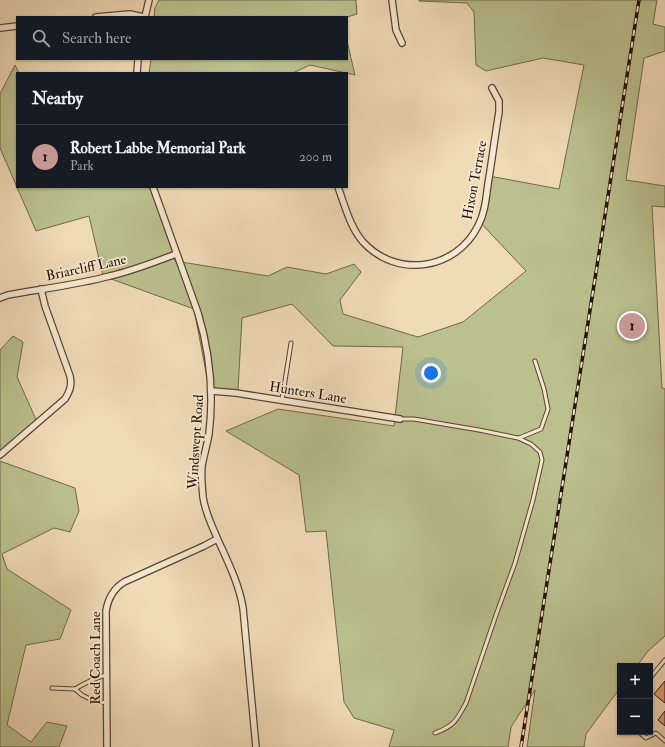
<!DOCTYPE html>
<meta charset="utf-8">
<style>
:root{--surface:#171b24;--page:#242831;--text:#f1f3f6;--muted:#9ea1a6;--line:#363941;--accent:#c59692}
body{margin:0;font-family:"IM FELL Double Pica",serif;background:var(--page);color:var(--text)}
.controls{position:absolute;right:12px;bottom:12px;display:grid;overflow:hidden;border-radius:0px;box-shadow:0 1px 3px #0004}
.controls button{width:36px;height:36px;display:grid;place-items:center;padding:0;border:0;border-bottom:1px solid var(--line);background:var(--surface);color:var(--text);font:20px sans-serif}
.you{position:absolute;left:431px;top:373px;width:14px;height:14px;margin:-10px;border:3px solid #fff;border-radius:50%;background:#1a73e8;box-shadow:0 0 0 6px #1a73e833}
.badge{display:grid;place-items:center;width:26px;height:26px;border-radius:50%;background:var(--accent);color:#111;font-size:13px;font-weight:700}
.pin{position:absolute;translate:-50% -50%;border:2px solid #fff;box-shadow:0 1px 4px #0006}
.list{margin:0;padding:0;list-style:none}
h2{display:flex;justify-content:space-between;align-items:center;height:52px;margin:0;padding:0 16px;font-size:17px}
h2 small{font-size:13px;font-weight:400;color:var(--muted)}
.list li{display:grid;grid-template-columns:26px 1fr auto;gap:12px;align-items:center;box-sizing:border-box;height:64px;padding:0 16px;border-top:1px solid var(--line)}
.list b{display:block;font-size:15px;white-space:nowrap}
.list p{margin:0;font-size:13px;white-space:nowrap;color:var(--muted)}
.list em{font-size:13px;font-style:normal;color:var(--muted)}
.icon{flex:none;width:22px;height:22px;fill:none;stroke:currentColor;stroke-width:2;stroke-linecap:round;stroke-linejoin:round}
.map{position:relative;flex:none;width:665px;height:747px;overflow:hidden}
.search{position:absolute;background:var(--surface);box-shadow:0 1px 3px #0004;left:16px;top:16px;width:332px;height:44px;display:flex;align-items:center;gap:10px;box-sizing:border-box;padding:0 14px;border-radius:0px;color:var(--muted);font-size:15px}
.panel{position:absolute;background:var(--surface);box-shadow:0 1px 3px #0004;left:16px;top:72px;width:332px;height:116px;border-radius:0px}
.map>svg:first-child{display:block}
.green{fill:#bac08e;stroke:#706848}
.building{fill:#e09d7b;stroke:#271002}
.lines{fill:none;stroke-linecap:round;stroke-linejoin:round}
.lane-casing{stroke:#59432f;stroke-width:5}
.street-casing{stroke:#59432f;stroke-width:8}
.lane{stroke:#f5e8d0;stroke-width:3}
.street{stroke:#f5e8d0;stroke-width:5.5}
.rail-casing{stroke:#271002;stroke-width:3.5}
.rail{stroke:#f5e8d0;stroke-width:2;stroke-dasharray:6;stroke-linecap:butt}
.labels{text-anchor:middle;stroke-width:3.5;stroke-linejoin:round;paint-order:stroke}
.street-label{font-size:14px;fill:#271002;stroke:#f5e8d0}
</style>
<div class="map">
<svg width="665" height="747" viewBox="0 0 665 747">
<rect width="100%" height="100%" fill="#f0dbb7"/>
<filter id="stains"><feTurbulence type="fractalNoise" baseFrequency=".005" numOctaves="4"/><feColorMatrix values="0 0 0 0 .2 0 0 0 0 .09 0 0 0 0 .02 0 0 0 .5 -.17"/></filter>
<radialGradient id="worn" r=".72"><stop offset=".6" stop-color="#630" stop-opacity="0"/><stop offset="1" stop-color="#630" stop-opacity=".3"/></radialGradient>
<g class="green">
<path d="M159,0H356L357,14L347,17H154L155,8Z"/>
<path d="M419,0H657L653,24L665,27V51L644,58L626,180L665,186V207L652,206L662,388L665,389V636L648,651L637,666H620V688L586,734L584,747H527L535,690L511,727L508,747H389L394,730L354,718L344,702L326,531L306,532L299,475L226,431L278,409L394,426L403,347L333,346L292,304L242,318L238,390L209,388L194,309L103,276L89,216L36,231L0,148V94L15,65L19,73H17V187H156L175,261L268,276L287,267L326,274L354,264L361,272L340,300L343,314L418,337L463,322L526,271L478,220L489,176L559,189L584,65L543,58L486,71L476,65L474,12L467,3L419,1Z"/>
<path d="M347,41L355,75L310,65L293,73H149L151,59H347Z"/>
<path d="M13,336L23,342L17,377L38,424L0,457V350Z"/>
<path d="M0,461L75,488L79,511L70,532L54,528L2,554L7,569L71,610L60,639L26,645L7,725L31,742L47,722L67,726L59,747H0Z"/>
</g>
<g class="building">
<path d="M665,681V703L654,694Z"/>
<path d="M665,711V726L658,720Z"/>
</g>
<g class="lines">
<g class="lane-casing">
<g id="lane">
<path d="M282,400L291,343"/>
<path d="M400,419H414L449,425L479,430L518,438L531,444L540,452L542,460L533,500L515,563L496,615L466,703C457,720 454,726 435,733"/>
<path d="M519,438L541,429L548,409L544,389L535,361"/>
<path d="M650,678L665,660"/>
<path d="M52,688L75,689L82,695L94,701L107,703"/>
<path d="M75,689C85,683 95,678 106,675"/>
<path d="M639,732L646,738L656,733L665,741"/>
</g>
</g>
<g class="street-casing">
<g id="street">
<path d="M392,0L396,30L402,43"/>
<path d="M96,17L118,15L130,14L143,17"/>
<path d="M145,17L149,0"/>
<path d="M0,28L17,26"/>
<path d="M137,73L138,59"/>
<path d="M153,187L198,313C210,353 214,392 209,434C207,445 204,455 202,466C201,477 202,487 203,497C205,512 212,526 218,540C228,562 239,584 243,608L256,747"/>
<path d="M338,187C345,206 350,227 363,242C397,279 456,270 478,226C485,213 486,198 488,184C492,160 495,136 499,112V101L492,88"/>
<path d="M0,298L8,295C41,289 76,285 110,276C132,271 155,262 176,254"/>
<path d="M212,391L236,393L400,419"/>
<path d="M0,455L65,399C70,391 72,385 70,376L45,306L41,289"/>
<path d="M107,747L106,611C108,598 113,589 124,582L204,546L217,539"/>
</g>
</g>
<use href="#lane" class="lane"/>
<use href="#street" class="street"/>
<g class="rail-casing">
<path id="rail" d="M521,747L639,0"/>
</g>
<use href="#rail" class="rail"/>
</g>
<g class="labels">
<g class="street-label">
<text transform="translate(474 180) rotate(-79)" y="5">Hixon Terrace</text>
<text transform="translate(86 267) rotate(-12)" y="5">Briarcliff Lane</text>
<text transform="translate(308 392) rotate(9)" y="5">Hunters Lane</text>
<text transform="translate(195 442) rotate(-86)" y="5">Windswept Road</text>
<text transform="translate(95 658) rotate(-90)" y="5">Red Coach Lane</text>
</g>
</g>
<rect width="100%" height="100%" filter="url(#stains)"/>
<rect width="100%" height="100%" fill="url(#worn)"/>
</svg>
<div class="controls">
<button>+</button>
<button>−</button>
</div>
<div class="you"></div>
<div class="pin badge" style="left:632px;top:326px">1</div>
<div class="search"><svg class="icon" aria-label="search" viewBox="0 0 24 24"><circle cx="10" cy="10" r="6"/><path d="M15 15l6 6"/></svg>Search here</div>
<section class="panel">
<h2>Nearby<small></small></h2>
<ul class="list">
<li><span class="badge">1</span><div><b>Robert Labbe Memorial Park</b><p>Park</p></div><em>200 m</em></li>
</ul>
</section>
</div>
